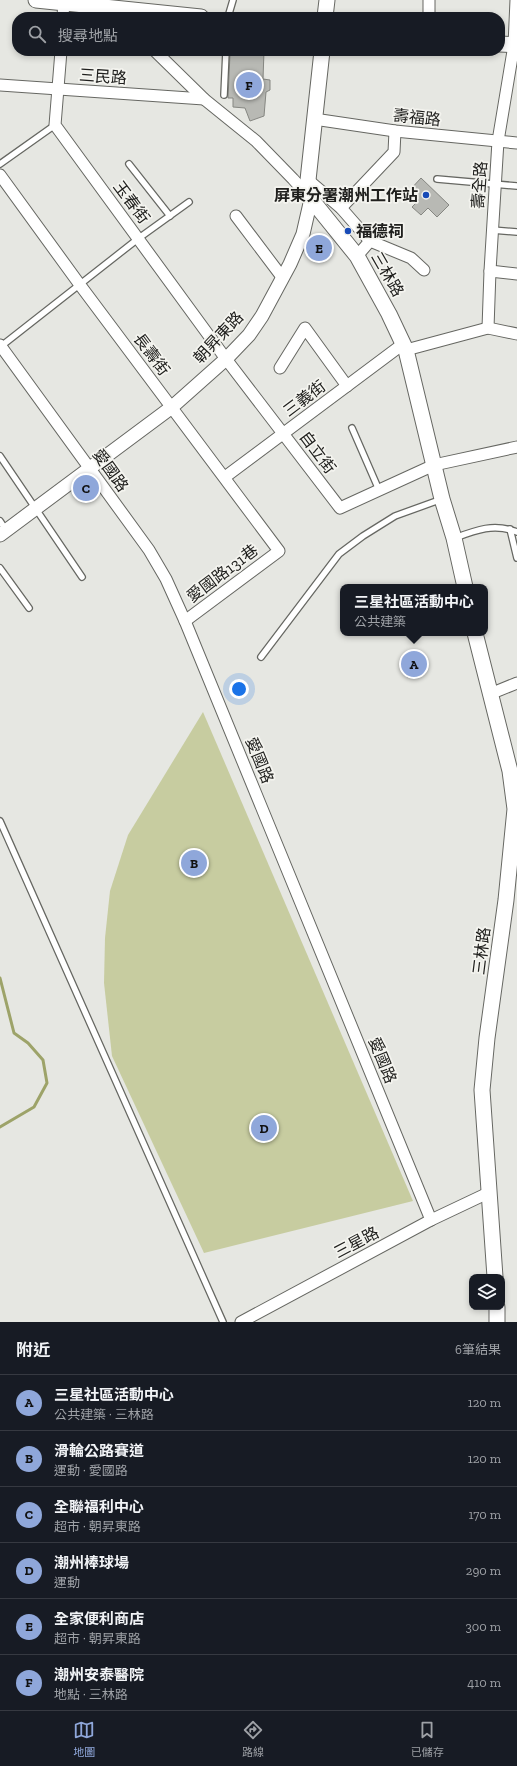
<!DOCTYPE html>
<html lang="zh-TW">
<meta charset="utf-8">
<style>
:root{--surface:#171b24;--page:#20242c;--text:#f1f3f6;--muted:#9ea1a6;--line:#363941;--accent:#8fa7da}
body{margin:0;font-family:"Zilla Slab","Noto Sans TC",serif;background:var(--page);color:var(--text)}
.controls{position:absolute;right:12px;bottom:12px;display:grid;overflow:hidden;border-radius:8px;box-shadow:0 2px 6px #0003}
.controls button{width:36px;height:36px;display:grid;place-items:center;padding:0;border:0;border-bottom:1px solid var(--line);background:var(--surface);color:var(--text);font:20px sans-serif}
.you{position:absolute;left:239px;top:689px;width:14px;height:14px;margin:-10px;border:3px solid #fff;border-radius:50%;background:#1a73e8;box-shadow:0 0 0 6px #1a73e833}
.badge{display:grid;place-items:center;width:26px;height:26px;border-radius:50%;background:var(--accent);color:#111;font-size:13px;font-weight:700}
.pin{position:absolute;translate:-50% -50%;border:2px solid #fff;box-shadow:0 1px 4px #0006}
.popup{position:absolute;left:340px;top:584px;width:148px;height:52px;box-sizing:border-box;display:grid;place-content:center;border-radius:8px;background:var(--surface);filter:drop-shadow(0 1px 3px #0005);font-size:13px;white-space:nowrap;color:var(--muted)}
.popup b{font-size:15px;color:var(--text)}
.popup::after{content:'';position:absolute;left:50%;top:100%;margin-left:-8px;border:8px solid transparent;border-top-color:var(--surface)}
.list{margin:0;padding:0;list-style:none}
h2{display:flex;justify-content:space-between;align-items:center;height:52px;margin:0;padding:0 16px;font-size:17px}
h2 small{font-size:13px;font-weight:400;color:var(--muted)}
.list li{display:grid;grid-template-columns:26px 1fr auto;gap:12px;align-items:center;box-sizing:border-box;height:56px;padding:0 16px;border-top:1px solid var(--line)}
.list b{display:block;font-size:15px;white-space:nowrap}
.list p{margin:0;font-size:13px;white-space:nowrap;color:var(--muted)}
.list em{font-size:13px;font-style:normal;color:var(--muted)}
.icon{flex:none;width:22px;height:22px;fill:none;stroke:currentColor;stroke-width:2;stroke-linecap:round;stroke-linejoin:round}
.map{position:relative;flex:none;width:517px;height:1322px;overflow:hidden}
.search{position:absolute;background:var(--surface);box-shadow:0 2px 6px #0003;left:12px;right:12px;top:12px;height:44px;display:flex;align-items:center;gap:10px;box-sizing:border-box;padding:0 14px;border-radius:16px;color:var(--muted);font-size:15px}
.sheet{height:388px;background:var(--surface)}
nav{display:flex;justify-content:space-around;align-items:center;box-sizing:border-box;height:56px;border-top:1px solid var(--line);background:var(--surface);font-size:11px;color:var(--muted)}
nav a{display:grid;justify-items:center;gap:2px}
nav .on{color:var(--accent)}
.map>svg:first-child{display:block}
.green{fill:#c7cca0}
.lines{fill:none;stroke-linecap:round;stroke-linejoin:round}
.stream{stroke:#9da369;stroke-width:3}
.building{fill:#b8b9b4;stroke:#868782}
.service-casing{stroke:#666762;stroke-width:8}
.minor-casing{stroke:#666762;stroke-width:13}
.tertiary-casing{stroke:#666762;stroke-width:15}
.secondary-casing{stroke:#666762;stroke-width:17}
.service{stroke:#fff;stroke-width:5.5}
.minor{stroke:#fff;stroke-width:11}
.tertiary{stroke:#fff;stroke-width:13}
.secondary{stroke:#fff;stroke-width:15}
.poi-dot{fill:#184bb7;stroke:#f4f4ef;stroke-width:1.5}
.labels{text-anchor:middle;stroke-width:3.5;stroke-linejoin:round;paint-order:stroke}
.street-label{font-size:16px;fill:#20201e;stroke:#f4f4ef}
.poi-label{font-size:16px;font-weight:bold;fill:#20201e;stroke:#f4f4ef;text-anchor:end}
</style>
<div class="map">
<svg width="517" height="1322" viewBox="0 0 517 1322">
<rect width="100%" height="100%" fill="#e6e7e2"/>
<path class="green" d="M203,712L413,1201L204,1253L112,1056L104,983L105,938L110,891L128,835Z"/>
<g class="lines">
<path class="stream" d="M0,978L14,1033L28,1043L43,1060L47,1083L34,1107L0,1127"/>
</g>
<g class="building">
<path d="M236,51H264L263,79L270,80V90L266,92L264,116L250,121L245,108L233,107V98H228L230,54H236Z"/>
<path d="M421,178L449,205L437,217L428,208L421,215L412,207L419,200L409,191Z"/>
<path d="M421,652L423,675L407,677L404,654Z"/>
</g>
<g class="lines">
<g class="service-casing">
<g id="service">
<path d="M228,17L233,0"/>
<path d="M224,95L226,51"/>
<path d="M0,164L55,125"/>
<path d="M129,164L170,216"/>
<path d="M437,179L517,186"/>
<path d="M492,230L517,232"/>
<path d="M0,347L139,238L189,202"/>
<path d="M352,428L379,490"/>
<path d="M0,456L82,577"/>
<path d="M0,521L6,530"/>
<path d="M510,529L517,558"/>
<path d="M455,538C476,530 494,523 517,532"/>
<path d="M0,568L29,608"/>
<path d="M261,657L339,554L363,536L395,516L442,499"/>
<path d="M0,821L223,1322"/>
</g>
</g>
<g class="minor-casing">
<g id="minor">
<path d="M63,17L64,0"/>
<path d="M429,17V0"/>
<path d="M61,51L55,125L226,359L340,508L434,465L517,447"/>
<path d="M155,51L204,99L256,141L293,179L311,199"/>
<path d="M0,85L204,99"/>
<path d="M314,119L395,131L517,143"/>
<path d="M0,175L80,285L279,551L185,621"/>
<path d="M308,180L341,208L370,241L411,258L424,270"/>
<path d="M341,208L394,152L395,131"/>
<path d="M236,216L282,277"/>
<path d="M357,256L370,241"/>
<path d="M490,271L517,274"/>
<path d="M488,328L490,271L498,141L514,45L516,0"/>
<path d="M0,345L149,550L166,579L185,621L431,1220"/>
<path d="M406,350L488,328L517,334"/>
<path d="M280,368L305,328L347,386"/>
<path d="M225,477L403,344"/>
<path d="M490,694L517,683"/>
<path d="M241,1322L431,1220L488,1193"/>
</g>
</g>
<g class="tertiary-casing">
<path id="tertiary" d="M0,535L172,407L226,359L249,335L262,316L290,264L303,234L311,199"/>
</g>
<g class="secondary-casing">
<g id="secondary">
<path d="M36,0L201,17"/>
<path d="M325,17L327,0"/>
<path d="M500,44L517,45"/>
<path d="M322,51L308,180L311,199L357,256L389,314L406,350L442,499L454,538L465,587"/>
<path d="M475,633L510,771L515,809L506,900L487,1038L482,1090L495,1277"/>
<path d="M497,1307V1322"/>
</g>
</g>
<use href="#service" class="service"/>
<use href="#minor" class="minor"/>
<use href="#tertiary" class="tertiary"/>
<use href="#secondary" class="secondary"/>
</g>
<g class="poi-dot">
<circle cx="426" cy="195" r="4"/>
<circle cx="348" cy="231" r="4"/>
</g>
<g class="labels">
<g class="street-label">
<text transform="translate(103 76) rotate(4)" y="6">三民路</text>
<text transform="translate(417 117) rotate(6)" y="6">壽福路</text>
<text transform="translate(479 185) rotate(-86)" y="6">壽全路</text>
<text transform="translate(132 202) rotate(53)" y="6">玉春街</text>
<text transform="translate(388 274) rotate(60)" y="6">三林路</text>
<text transform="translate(218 337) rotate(-47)" y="6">朝昇東路</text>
<text transform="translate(152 354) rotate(53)" y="6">長壽街</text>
<text transform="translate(304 398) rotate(-37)" y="6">三義街</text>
<text transform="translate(318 452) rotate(53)" y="6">自立街</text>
<text transform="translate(111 470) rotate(54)" y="6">愛國路</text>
<text transform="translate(222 573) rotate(-37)" y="6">愛國路131巷</text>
<text transform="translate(260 760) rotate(68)" y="6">愛國路</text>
<text transform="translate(481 951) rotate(-83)" y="6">三林路</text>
<text transform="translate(383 1060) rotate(68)" y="6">愛國路</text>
<text transform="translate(356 1242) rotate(-28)" y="6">三星路</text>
</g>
<g class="poi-label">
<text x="418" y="201">屏東分署潮州工作站</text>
<text x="356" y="237" text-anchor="start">福德祠</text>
</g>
</g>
</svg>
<div class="controls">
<button><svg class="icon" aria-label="layers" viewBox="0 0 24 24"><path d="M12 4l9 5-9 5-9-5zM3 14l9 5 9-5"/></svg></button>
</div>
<div class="you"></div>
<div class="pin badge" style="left:414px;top:664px">A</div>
<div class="popup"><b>三星社區活動中心</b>公共建築</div>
<div class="pin badge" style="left:194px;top:863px">B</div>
<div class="pin badge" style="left:86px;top:488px">C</div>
<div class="pin badge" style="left:264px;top:1128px">D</div>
<div class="pin badge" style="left:319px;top:248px">E</div>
<div class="pin badge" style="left:249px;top:85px">F</div>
<div class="search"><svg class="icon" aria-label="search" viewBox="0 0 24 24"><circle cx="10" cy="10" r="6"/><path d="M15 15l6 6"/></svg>搜尋地點</div>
</div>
<section class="sheet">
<h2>附近<small>6筆結果</small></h2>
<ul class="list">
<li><span class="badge">A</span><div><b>三星社區活動中心</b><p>公共建築 · 三林路</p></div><em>120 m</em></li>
<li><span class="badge">B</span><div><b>滑輪公路賽道</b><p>運動 · 愛國路</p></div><em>120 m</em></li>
<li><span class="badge">C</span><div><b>全聯福利中心</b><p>超市 · 朝昇東路</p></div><em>170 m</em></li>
<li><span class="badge">D</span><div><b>潮州棒球場</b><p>運動</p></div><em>290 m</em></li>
<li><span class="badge">E</span><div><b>全家便利商店</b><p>超市 · 朝昇東路</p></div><em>300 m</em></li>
<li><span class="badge">F</span><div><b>潮州安泰醫院</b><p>地點 · 三林路</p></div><em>410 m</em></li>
</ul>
</section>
<nav>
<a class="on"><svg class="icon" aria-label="map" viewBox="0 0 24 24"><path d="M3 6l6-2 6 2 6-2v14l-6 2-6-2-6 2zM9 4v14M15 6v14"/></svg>地圖</a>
<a><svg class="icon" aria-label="directions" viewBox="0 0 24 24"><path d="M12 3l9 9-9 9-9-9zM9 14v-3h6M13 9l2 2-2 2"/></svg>路線</a>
<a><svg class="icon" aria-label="saved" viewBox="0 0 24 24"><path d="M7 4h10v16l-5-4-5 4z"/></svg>已儲存</a>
</nav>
